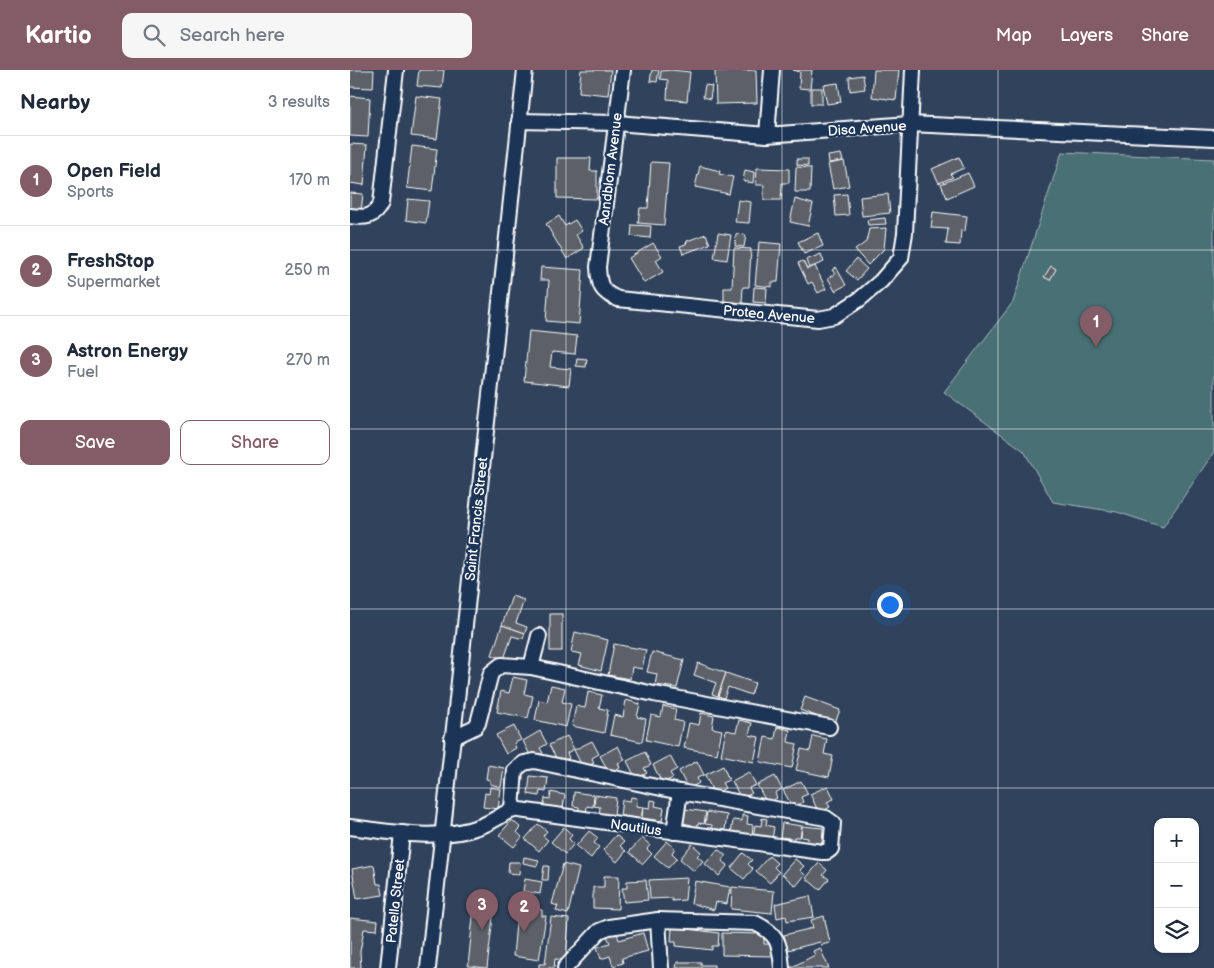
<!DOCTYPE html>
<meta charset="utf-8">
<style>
:root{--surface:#fff;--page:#f6f6f7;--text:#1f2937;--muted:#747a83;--line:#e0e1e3;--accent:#845c67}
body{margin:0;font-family:"Balsamiq Sans",sans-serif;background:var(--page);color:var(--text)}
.controls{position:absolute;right:15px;bottom:15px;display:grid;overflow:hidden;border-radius:10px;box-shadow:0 1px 4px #0004}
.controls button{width:45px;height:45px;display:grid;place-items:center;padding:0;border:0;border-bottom:1px solid var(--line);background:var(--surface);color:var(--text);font:25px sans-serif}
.you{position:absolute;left:539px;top:534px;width:18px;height:18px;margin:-12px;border:4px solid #fff;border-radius:50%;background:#1a73e8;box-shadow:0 0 0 8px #1a73e833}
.badge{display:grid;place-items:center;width:32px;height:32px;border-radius:50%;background:var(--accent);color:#fff;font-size:16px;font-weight:700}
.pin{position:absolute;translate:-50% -41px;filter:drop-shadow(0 1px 2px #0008)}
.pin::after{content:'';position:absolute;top:26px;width:18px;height:15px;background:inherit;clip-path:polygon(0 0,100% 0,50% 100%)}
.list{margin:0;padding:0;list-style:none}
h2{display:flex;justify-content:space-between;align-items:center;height:65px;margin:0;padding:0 20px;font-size:21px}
h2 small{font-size:16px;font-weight:400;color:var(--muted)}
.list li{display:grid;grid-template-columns:32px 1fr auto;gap:15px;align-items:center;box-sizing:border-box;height:90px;padding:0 20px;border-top:1px solid var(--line)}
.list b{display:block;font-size:19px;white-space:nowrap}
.list p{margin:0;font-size:16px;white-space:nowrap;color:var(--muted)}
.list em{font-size:16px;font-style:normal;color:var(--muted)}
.actions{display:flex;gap:10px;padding:15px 20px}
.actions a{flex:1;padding:11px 0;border:1px solid var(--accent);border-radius:10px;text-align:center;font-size:18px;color:var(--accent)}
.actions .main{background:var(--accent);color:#fff}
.icon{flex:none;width:28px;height:28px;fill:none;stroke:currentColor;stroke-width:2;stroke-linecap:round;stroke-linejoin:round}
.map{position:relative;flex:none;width:864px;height:898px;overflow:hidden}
header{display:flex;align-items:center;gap:30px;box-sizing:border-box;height:70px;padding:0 25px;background:var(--accent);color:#fff}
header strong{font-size:24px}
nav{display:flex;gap:28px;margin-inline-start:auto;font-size:18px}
.search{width:350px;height:45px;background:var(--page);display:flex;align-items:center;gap:12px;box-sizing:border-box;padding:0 18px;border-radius:10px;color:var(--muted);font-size:19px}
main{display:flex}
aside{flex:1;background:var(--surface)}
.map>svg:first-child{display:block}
.green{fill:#497074;stroke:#a4b8ba}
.building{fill:#5b6167;stroke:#fff}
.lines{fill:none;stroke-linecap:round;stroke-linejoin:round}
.minor-casing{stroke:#fff;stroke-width:18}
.minor{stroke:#1d3557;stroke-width:14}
.grid{fill:none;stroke:#fff;stroke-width:1;stroke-opacity:0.55}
.labels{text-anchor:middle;stroke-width:4.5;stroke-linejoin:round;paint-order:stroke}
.street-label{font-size:14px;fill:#fff;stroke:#1d3557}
</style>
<header>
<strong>Kartio</strong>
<div class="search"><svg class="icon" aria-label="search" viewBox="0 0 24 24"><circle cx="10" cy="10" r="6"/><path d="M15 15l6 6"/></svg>Search here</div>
<nav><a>Map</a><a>Layers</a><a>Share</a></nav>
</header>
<main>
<aside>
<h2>Nearby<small>3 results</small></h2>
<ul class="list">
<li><span class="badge">1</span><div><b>Open Field</b><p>Sports</p></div><em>170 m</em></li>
<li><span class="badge">2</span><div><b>FreshStop</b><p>Supermarket</p></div><em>250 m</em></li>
<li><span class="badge">3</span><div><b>Astron Energy</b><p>Fuel</p></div><em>270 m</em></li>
</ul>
<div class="actions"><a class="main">Save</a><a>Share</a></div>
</aside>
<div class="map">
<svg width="864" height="898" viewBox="0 0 864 898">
<rect width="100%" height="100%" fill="#30425c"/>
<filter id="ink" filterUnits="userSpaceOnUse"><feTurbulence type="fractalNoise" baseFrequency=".02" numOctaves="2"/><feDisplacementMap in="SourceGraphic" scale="10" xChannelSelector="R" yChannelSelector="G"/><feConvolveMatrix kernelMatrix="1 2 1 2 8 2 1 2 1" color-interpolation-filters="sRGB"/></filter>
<g filter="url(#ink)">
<path class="green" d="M712,82L864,89V382L813,457L767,442L703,432L674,381L594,322L663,232Z"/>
<g class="building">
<path d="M0,0H24L23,18L0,17Z"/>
<path d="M69,0H94L92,18L67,16Z"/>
<path d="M231,0H261L258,25L229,22Z"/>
<path d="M302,0H309L307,12L300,11Z"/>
<path d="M321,0L340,2L337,31L317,29L318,10L310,9L311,1Z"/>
<path d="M406,0L407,33L366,34L365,1Z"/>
<path d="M443,0H462L460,19L449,18L450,2Z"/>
<path d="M524,0H549L546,30L522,27Z"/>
<path d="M513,5L515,19L500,21L499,7Z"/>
<path d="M488,13L491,32L477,34L473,15Z"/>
<path d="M355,15L362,16L360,29L353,27Z"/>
<rect x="461" y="18" width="11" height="16"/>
<path d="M0,26L20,28L18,67L0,66Z"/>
<path d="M66,26L92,29L87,69L61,66Z"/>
<path d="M0,74L17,75L14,115L0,113Z"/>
<path d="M62,76L87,79L82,121L57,118Z"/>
<path d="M491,84L493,91L479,93L478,86Z"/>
<path d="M609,87L614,98L600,104L603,107L589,113L582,99Z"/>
<path d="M207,88H241L240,101H247V129L207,128Z"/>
<path d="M447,89H458V96L447,95Z"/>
<path d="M494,91L499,116L483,119L478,94Z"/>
<path d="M301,92L319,93L314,155L288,153L290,138H298Z"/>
<path d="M350,96L370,101L369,104L383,107L379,124L345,117Z"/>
<path d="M446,97L461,98L460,122H445Z"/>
<path d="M407,98L439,99V113H432L431,130H414V115H406Z"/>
<path d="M395,100L404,102L403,113L393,111Z"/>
<path d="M618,103L624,116L597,128L591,114Z"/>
<path d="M0,123L13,124L11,142L0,141Z"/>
<path d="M497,124L499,145L486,146L484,125Z"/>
<path d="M538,124L540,143L512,146L510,127Z"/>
<path d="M58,129L79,131L76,153L56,150Z"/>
<path d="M445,129L463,134L458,156L440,152Z"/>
<path d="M388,130L401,132L399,153L385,152Z"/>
<path d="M583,142L617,146L615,161L611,160L610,175L596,174L598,159L581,158Z"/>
<path d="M209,146L215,156L225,150L232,161L226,165L234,178L217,189L196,154Z"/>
<path d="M535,148L536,154L518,155L517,150Z"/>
<path d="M282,155L301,156L300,168L281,166Z"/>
<path d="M536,158L534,179L518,195L505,180L516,172L519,159Z"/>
<path d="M368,163L381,165L377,190L364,188Z"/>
<path d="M468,163L473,176L454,184L448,172Z"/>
<path d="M356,164L360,174L333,184L330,176L336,174L337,171Z"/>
<path d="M386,164L396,165L394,177L385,176Z"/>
<path d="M409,172L431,174L428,212H422V217L405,215Z"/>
<path d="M303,173L312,186L306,190L313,202L294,213L279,188Z"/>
<path d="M384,178L401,179L399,217H393L392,233L374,231V218H382Z"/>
<path d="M471,184L474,192L459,198L456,190Z"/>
<path d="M506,189L517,199L507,210L496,201Z"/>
<path d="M453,191L457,199L465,196L476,219L468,223L462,212L458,214L448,193Z"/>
<path d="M701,196L706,199L700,210L694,207Z"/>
<path d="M191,197L233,200L229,254L196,251L199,210H190Z"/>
<path d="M486,197L496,215L485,221L478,208L485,204L482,200Z"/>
<path d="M404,217L417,218L416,233L403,232Z"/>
<path d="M179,261L227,266L225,284L202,282L200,297L221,299L219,316L174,311Z"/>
<path d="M227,288L237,289L236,297L226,296Z"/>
<path d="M162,526L174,530L166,553L177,557L175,563L152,555Z"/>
<rect x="200" y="544" width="12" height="37"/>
<path d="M152,555L175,563L173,569L162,566L154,589L142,585Z"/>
<path d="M225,562L258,570L251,601L229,595L232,584L221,582Z"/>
<path d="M264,574L296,580L292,599L282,597L280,609L258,605Z"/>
<path d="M302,582L334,590L327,618L305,615L307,604L297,602Z"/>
<path d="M348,593L376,603L368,626L362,624L366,613L344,605Z"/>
<path d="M376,603L405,613L401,625L378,617L374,628L368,626Z"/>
<path d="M163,607L177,610L174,624L183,626L178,648L147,642L151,621L159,623Z"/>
<path d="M201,615L215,618L212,632L221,634L216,657L185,650L189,630L197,632Z"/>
<path d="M238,622L252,625L249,638L258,640L254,663L222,656L226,636L235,638Z"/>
<path d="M455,627L490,640L485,653L450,640Z"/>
<path d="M276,630L290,634L287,647L296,649L292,672L260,665L264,645L273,647Z"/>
<path d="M313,636L326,639L324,650L333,652L328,677L296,670L301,645L311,647Z"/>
<path d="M351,643L364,646L362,658L372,660L367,684L334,678L339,653L349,655Z"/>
<path d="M389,650L402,653L399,665L409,667L404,692L371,685L376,660L386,662Z"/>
<path d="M164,656L171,670L164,673L166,678L156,684L146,665Z"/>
<path d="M427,657L440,660L438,672L447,674L442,698L410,692L415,667L425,669Z"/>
<path d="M190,661L197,674L190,678L193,683L182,689L173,671Z"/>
<path d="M217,666L224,679L217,683L219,688L209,693L199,675Z"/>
<path d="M463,666L477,669L474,684L483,686L479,707L446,700L451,679L460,681Z"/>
<path d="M242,671L249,684L242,688L244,693L233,698L224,680Z"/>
<path d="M268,676L275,690L268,693L270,698L260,704L250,686Z"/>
<path d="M295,682L301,695L294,698L297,703L286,709L277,691Z"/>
<path d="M320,686L327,699L320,703L323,708L312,713L303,695Z"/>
<path d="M347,691L354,705L347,708L349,713L338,719L329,701Z"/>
<path d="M138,695L154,698L151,717L140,714V710L136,709Z"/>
<path d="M373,696L379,710L372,713L375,718L364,724L355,705Z"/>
<path d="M399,702L406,715L399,718L402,723L391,729L382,711Z"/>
<path d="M180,706L198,708L196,722L190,721L189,726L178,724Z"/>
<path d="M425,706L432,719L425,723L427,728L417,733L407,715Z"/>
<path d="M451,711L458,724L451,727L453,732L443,738L433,720Z"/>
<path d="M478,716L484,729L477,732L480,737L469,743L460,724Z"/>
<path d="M140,717L151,719L148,739L133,737L135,723L139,724Z"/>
<path d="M201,722L215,725L212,744L193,740L195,728L200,729Z"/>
<path d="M224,722L244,725L243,737L237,736L236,743L229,742V737L223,736Z"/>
<path d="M245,725L266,728L264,745L249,746L250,737L244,736Z"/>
<path d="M281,727L287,728L286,736L293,737L291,749L270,746L272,730L280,731Z"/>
<path d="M301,730L306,731L305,736L314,738L312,751L292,748L293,737L300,738Z"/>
<path d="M335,739L356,742L354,754L348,753L347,762L341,761L342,755L333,753Z"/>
<path d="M357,742L377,745L375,760L366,759V764L361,763L362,755L355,754Z"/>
<path d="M392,745L398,746L397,754L403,755L402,766L381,764L383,750L392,751Z"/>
<path d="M412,748L417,749L416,755L424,757L422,770L403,767L405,755L411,756Z"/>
<path d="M162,750L171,758L167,762L172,767L164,777L149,765Z"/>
<path d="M432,753L452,756L450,767H444L443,775L438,774L439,768L430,767Z"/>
<path d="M188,754L197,761L193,766L198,770L189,781L175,769Z"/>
<path d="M452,756L473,758L472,773H464L463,778L457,777L458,768L451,767Z"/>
<path d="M214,757L222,765L219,769L224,774L215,784L201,772Z"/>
<path d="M239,761L248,768L244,773L249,777L241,788L226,776Z"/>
<path d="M266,765L274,772L270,776L276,781L267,792L253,780Z"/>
<path d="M292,768L300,775L297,779L302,784L293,794L279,782Z"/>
<path d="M317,771L325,778L322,783L327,788L318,798L304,786Z"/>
<path d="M342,774L351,782L347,786L353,791L344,801L330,789Z"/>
<path d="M368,779L376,786L372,791L378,795L369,806L355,794Z"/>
<path d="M393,783L402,790L398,794L403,799L394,809L381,798Z"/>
<path d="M419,786L427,793L424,797L429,802L420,813L406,801Z"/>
<path d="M174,787L189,790L187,796L173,793Z"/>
<path d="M445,789L454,796L450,800L455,805L446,816L432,804Z"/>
<path d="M159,792H170L169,804L158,803Z"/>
<path d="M469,793L477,800L473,805L479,809L470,820L456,808Z"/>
<path d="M213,794L229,798L218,844L206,841L208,836L202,834Z"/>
<path d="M24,795L27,814H31L33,825L7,829L2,799Z"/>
<path d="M194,796H199L198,810H192Z"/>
<path d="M254,806H269L268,839L243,838V817H254Z"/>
<path d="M337,808L335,830L322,831V828L300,829L299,810Z"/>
<path d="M175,809L192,812L190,824L173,821Z"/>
<path d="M296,810L298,830L274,832L272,818H277V811Z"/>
<path d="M345,811L380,817L377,834L366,832L364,840L341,833Z"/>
<path d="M382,817L424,821L422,843L381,839Z"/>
<path d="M460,826L464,847L437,851L436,846L427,848L425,834Z"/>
<path d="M125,827L145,830L137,898L118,896Z"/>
<path d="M171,837L192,840V846H196L189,890L163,886L167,842L171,843Z"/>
<path d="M474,846L480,873L471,875L470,872L438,880L434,865L463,858L461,850Z"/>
<path d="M201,847L219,849L216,890L205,889L204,898H189V894H195Z"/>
<path d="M0,848L28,851L27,860L14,859L10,882L11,898H0Z"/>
<path d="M322,857L369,863L368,876H362V880L326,876V872H321Z"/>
<path d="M267,863L269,870L293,863L298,881L272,888L273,893L263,896L260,886L251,889L247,877L260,873L257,866Z"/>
<path d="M372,863L414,864V874H425V886L372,885Z"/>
<path d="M470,878L479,898H440L465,885L463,881Z"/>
<path d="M327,892H351V895H364V898H326Z"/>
</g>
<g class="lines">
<g class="minor-casing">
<g id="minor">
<path d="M273,0L248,197C249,216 251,222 268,229L468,249L484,246L510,229L531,211L551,188L555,163L563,0"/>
<path d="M169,51L266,53L417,65L559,54L864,68"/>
<path d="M417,65L422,0"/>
<path d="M0,146C15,148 24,148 31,133L46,0"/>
<path d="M181,597L189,566"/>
<path d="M102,668L125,657L128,653L141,603L151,595L181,597L304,624L479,657"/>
<path d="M0,757C43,762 89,772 131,756C142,752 152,745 162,739L472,782H477L481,779L483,753L476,748L330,722L184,691L174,693L165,700L162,739"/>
<path d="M324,762L330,722"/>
<path d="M308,850L405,853C428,864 430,873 432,898"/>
<path d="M38,898L52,763"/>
<path d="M78,898L175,0"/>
<path d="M215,898L249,861L259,857L308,850L311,898"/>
</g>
</g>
<use href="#minor" class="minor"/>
</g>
</g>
<path class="grid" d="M216,0V898M432,0V898M648,0V898M0,180H864M0,359H864M0,539H864M0,718H864"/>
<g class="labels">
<g class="street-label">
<text transform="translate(517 58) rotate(-4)" y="5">Disa Avenue</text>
<text transform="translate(260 99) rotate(-83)" y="5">Aandblom Avenue</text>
<text transform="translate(419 244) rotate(5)" y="5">Protea Avenue</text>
<text transform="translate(126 449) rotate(-84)" y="5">Saint Francis Street</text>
<text transform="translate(286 757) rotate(8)" y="5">Nautilus</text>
<text transform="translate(45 831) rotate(-84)" y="5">Patella Street</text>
</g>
</g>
</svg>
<div class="controls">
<button>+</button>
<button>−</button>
<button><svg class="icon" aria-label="layers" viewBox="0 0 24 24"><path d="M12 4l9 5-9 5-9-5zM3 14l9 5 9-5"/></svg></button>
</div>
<div class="you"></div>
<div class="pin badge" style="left:746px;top:277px">1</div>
<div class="pin badge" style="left:174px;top:862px">2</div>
<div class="pin badge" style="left:132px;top:860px">3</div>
</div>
</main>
